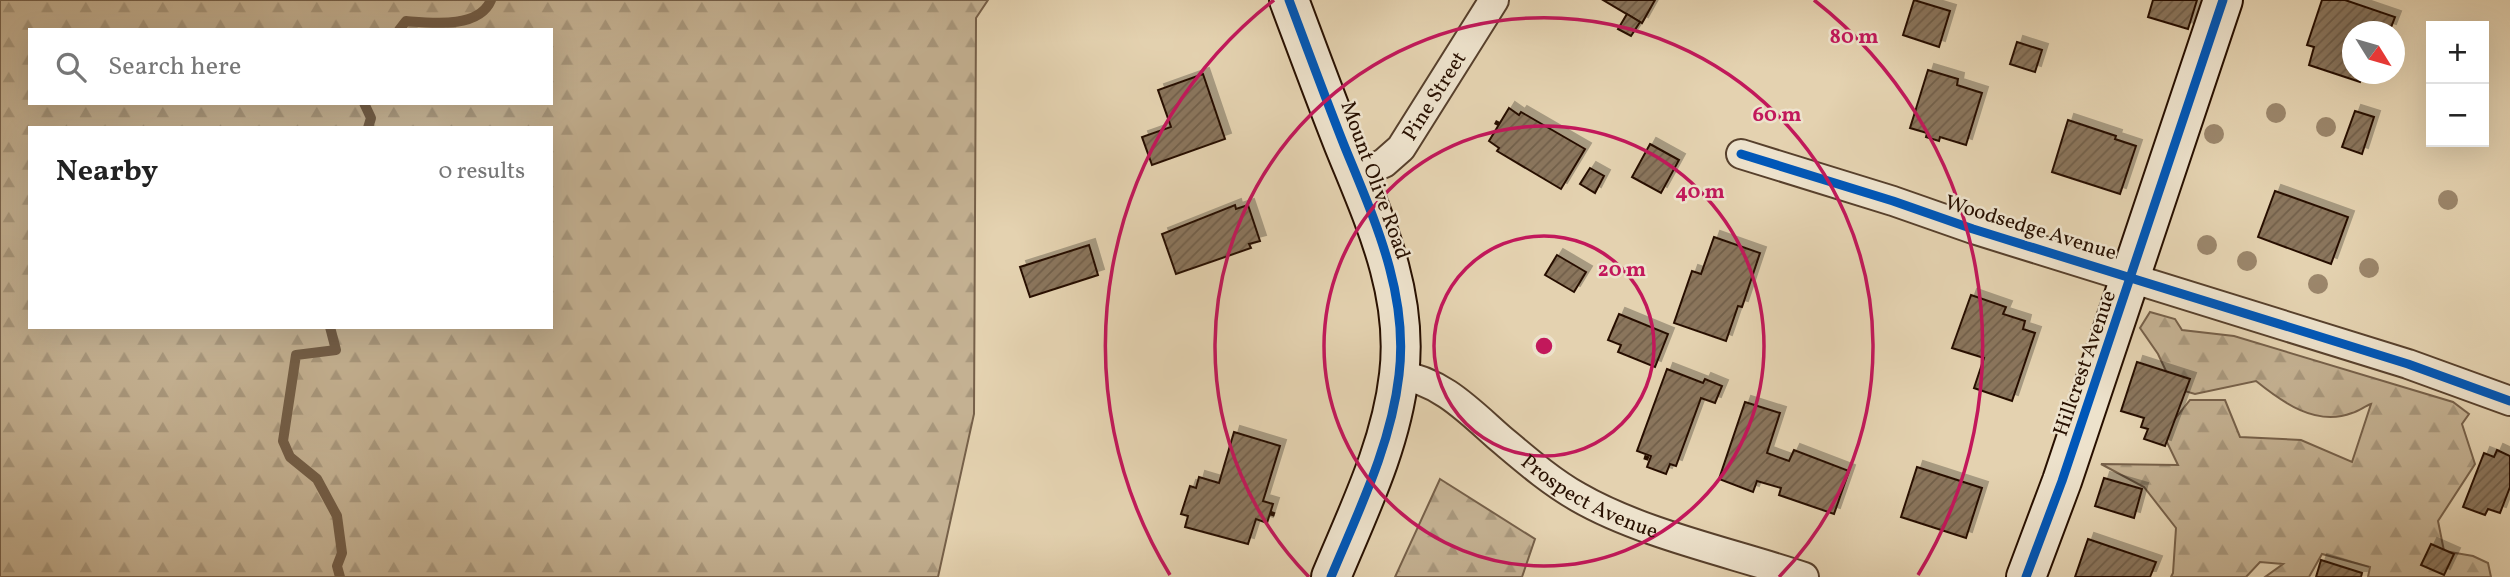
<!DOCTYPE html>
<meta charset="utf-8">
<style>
:root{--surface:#fff;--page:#f2f2f2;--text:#222;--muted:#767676;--line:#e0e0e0}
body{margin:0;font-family:Vollkorn,serif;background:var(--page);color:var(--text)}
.controls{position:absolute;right:21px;top:21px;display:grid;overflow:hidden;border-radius:0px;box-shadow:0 7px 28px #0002}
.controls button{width:63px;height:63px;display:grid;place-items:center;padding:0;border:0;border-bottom:2px solid var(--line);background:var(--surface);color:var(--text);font:35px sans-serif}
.compass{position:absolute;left:2342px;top:21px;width:63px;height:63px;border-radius:50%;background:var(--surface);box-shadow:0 7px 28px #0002;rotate:127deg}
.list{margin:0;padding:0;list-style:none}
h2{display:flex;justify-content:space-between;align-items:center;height:91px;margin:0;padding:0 28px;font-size:30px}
h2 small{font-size:23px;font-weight:400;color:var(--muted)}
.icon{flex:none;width:38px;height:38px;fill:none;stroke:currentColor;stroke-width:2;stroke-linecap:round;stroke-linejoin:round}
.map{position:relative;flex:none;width:2510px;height:577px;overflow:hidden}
.search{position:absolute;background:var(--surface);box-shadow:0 7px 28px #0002;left:28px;top:28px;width:525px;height:77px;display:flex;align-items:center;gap:18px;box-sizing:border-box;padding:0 24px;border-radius:0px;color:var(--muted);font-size:26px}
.panel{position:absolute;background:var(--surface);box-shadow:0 7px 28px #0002;left:28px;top:126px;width:525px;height:203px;border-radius:0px}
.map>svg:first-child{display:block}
.forest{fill:url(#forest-firs);stroke:#766049;stroke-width:2;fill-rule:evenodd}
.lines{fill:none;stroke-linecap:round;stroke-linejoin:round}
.stream{stroke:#725d46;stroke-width:10}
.building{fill:url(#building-hatch);stroke:#281000;stroke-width:2;filter:url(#shadow)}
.street-casing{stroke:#57402c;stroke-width:32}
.secondary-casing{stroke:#281000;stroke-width:42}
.path{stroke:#281000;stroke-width:4.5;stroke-dasharray:5 3.5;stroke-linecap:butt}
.street{stroke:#ede2cc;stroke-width:28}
.secondary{stroke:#ede2cc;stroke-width:38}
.cycleway-casing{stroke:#ede2cc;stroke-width:13}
.cycleway{stroke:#0057b8;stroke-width:9}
.tree{fill:#9b866b}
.ring{fill:none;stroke:#c2185b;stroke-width:3.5}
.labels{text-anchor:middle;stroke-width:5;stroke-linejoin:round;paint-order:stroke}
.street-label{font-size:21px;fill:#281000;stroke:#ede2cc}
.centre{fill:#c2185b;stroke:#ede2cc;stroke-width:3.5}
.ring-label{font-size:21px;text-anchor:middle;font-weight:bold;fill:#c2185b;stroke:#ede2cc;stroke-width:5;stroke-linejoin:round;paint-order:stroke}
</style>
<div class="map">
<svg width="2510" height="577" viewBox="0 0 2510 577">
<defs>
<pattern id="forest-firs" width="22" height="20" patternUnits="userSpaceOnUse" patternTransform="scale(1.75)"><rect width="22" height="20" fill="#c4b192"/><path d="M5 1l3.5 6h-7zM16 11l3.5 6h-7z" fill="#a8977c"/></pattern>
<pattern id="building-hatch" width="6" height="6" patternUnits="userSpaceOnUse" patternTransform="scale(1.75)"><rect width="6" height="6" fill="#8a755c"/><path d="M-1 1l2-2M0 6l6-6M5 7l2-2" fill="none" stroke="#715f4a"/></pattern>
<filter id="shadow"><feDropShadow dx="6" dy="-6" stdDeviation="0" flood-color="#0004"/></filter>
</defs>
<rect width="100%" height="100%" fill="#e4d2b0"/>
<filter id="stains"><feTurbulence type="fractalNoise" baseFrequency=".00286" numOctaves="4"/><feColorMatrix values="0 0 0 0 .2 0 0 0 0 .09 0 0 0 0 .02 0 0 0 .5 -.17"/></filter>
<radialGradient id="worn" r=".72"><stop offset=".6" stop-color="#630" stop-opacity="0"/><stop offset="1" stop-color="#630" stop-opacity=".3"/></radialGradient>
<g class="forest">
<path d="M0,0H988L976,18L974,414L938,577H0ZM30,30H551V103H30ZM30,128H551V327H30Z"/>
<path d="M2150,312L2175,319L2182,330L2234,336L2453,402L2469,414L2462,424L2475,464L2438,521L2444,551L2473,556L2488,563L2491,577H2368L2370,567L2322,554L2309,577H2265L2283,564L2260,562L2246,577H2171L2173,573L2176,528L2144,487L2101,464L2178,465L2163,434L2190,400H2225L2240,437L2301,440L2352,462L2371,404C2365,406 2359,411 2352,413C2316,427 2282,402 2256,381L2195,394L2174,388L2158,354L2140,328Z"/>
<path d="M1440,479L1535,539L1522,577H1395Z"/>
</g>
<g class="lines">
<g class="stream">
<path d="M399,30L406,21C431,23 479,29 491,0"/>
<path d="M364,103L371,118L368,128"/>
<path d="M330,327L336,350L296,355L283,441L290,457L317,479L337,516L342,553L337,566L340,577"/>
</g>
</g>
<g class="building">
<path d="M1603,0H1655L1642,23Z"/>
<path d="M1914,0L1950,11L1939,47L1903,35Z"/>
<path d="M2153,0H2197L2188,29L2148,17Z"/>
<path d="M2322,0H2345L2395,17L2390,30L2379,26L2377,32H2352V74H2363L2360,82L2309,65L2314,47L2307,45Z"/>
<path d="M1627,14L1640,22L1631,36L1618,29Z"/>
<path d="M2017,42L2042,50L2035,72L2010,64Z"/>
<path d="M1928,70L1958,79L1957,85L1982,93L1966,145L1940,137L1939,141L1926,137L1927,133L1910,128Z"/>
<path d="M1203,74L1225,139L1152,165L1142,137L1171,127L1158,90Z"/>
<path d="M1509,108L1519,115L1521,112L1585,149L1561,189L1497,151L1499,148L1489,141Z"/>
<path d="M2355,111L2374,117L2362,154L2342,147Z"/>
<path d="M2068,120L2116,136L2115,139L2136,146L2120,194L2052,172Z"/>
<path d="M1650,144L1679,160L1661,193L1632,177Z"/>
<path d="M1590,168L1604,176L1595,193L1580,184Z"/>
<path d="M2275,191L2348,217L2331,264L2258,237Z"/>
<path d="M1235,205L1236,209L1248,205L1260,241L1249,244L1251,248L1176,274L1162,234Z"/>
<path d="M1714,237L1760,253L1742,307L1738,306L1726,341L1674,323L1692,271L1701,274Z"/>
<path d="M1089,245L1098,275L1030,297L1020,267Z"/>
<path d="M1557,255L1586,272L1574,292L1545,275Z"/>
<path d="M1971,295L2006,307L2003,314L2025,321L2023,329L2035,333L2012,401L1974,388L1984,358L1952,348Z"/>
<path d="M1619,314L1668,334L1655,367L1618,352L1621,345L1608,340Z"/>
<path d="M2137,362L2190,379L2165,446L2144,439L2148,429L2141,427L2144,418L2121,411Z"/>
<path d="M1667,369L1703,383L1705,379L1722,386L1715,403L1701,398L1676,466L1670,464L1666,474L1647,467L1651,456L1637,451Z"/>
<path d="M1745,402L1780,413L1767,453L1789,461L1794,450L1849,471L1834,514L1779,495L1781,488L1757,481L1753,492L1719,479Z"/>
<path d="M1234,432L1280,446L1263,501L1273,504L1267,523L1256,519L1248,544L1185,527L1188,516L1181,514L1190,486L1196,488L1199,477L1219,483Z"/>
<path d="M2497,450L2510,456V487L2500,513L2488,509L2485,515L2463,507L2484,453L2494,457Z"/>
<path d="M1917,467L1982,488L1966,538L1901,517Z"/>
<path d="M2104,478L2142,489L2134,518L2095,506Z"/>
<path d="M2088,539L2156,562L2150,577H2075Z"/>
<path d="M2431,544L2454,554L2444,575L2421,565Z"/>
<path d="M2321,560L2362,573L2361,577H2316Z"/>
</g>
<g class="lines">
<g class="street-casing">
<g id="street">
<path d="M1741,154L1893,201L1973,229L2408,364L2510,401"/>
<path id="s1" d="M1357,175L1384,163L1401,148L1494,0"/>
<path id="s2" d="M1399,375C1442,381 1470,412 1501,439C1526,460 1550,481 1578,497C1642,534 1733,553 1804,577"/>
</g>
</g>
<g class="secondary-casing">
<g id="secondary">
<path d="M1289,0C1307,48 1325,97 1344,145C1374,219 1409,293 1399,375C1391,446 1358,512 1331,577"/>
<path d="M2026,577L2062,481L2223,0"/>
</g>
</g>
<g class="path">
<path d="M1495,122L1499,124"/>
<path d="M1644,457L1650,459"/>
<path d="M1270,513L1276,515"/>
</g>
<use href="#street" class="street"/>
<use href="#secondary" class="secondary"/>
<g class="cycleway-casing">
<g id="cycleway">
<path d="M1289,0C1307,48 1325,97 1344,145C1374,219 1409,293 1399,375C1391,446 1358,512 1331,577"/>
<path d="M1741,154L1893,201L1973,229L2408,364L2510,401"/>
<path d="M2026,577L2062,481L2223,0"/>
</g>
</g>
<use href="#cycleway" class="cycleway"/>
</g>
<g class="tree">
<circle cx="2276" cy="113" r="10"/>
<circle cx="2326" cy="127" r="10"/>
<circle cx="2214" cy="134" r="10"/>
<circle cx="2448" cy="200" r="10"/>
<circle cx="2207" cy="245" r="10"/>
<circle cx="2247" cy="261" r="10"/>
<circle cx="2369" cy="268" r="10"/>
<circle cx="2318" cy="284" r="10"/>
</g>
<g class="ring">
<circle cx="1544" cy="346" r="110"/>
<circle cx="1544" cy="346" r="220"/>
<path d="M1309 577A329 329 0 1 1 1779 577"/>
<path d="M1170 575A439 439 0 0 1 1274 0M1814 0A439 439 0 0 1 1918 575"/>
</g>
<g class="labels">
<g class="street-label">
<text dy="7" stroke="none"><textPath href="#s1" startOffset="114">Pine Street</textPath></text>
<text transform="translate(1376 180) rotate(70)" y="7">Mount Olive Road</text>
<text transform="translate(2031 227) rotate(17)" y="7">Woodsedge Avenue</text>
<text transform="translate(2084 363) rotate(-71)" y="7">Hillcrest Avenue</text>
<text dy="7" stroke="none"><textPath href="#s2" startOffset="229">Prospect Avenue</textPath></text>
</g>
</g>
<circle cx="1544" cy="346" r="10" class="centre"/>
<g class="ring-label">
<text x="1854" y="43">80 m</text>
<text x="1777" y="121">60 m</text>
<text x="1700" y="198">40 m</text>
<text x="1622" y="276">20 m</text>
</g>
<rect width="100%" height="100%" filter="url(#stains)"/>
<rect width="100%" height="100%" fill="url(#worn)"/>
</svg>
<div class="controls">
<button>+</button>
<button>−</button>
</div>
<svg class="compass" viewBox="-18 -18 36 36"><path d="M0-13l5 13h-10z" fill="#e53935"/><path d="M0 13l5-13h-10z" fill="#767676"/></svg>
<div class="search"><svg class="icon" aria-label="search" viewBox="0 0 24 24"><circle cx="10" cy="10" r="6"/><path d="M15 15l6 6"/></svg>Search here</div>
<section class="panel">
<h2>Nearby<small>0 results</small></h2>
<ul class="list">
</ul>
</section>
</div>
